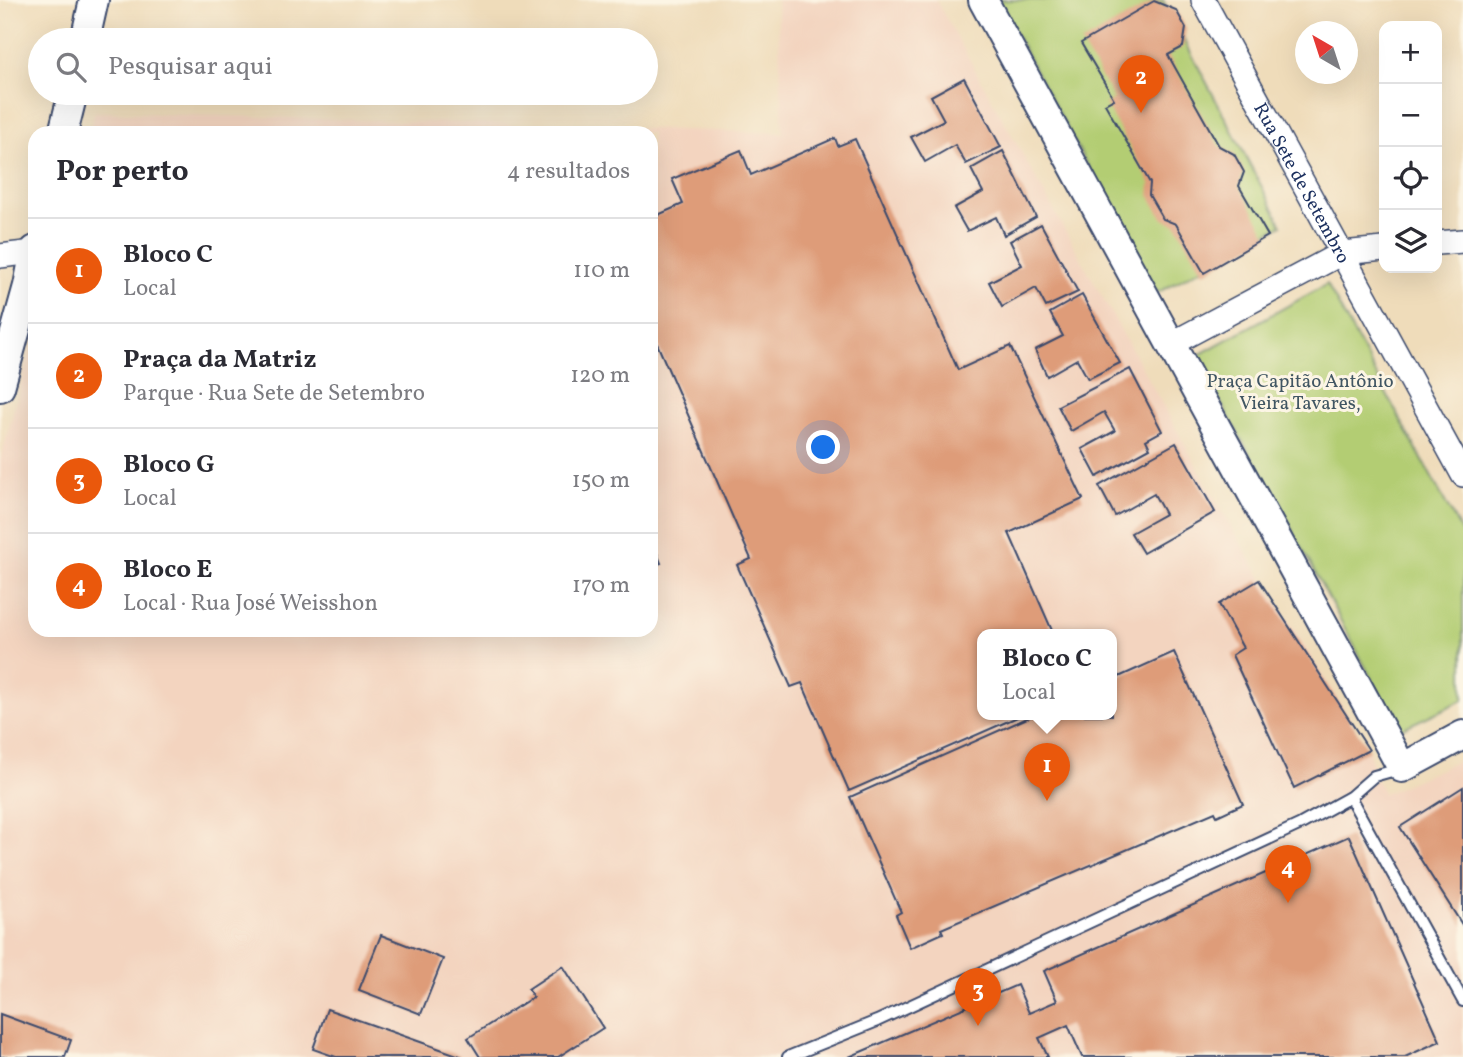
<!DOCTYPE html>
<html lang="pt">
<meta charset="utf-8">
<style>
:root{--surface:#fff;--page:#f7f7f7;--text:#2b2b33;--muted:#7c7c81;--line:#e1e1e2;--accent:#ea580c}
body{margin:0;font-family:Vollkorn,serif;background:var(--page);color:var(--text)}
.controls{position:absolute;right:21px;top:21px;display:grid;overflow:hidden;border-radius:14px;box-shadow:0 7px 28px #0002}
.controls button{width:63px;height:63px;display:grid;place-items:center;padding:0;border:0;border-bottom:2px solid var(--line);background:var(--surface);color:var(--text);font:35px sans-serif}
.compass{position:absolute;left:1295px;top:21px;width:63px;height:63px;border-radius:50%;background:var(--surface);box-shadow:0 7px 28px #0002;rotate:321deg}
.you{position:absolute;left:824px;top:448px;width:24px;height:24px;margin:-18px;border:5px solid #fff;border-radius:50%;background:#1a73e8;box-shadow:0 0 0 10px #1a73e833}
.badge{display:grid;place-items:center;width:46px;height:46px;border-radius:50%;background:var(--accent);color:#fff;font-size:23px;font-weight:700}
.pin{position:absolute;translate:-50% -58px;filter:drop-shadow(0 2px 4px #0008)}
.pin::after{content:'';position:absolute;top:37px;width:24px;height:21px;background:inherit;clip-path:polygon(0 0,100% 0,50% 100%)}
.popup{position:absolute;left:977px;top:629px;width:140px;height:91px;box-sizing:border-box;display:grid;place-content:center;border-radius:14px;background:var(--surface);filter:drop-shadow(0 2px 5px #0005);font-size:23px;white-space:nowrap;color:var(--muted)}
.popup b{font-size:26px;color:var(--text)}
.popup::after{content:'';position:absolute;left:50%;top:100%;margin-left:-14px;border:14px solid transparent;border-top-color:var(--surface)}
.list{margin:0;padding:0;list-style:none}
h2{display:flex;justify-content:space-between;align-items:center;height:91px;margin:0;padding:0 28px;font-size:30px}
h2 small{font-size:23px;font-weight:400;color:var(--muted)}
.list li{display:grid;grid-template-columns:46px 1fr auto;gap:21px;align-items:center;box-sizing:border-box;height:105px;padding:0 28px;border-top:2px solid var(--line)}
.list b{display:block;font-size:26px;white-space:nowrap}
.list p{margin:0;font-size:23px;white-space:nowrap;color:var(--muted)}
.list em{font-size:23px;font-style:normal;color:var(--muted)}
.icon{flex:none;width:38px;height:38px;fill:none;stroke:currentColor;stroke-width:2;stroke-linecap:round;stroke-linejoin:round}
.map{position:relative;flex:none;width:1463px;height:1057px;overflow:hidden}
.search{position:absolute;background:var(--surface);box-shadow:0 7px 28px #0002;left:28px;top:28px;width:630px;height:77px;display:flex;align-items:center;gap:18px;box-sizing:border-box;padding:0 24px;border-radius:38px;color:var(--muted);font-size:26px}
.panel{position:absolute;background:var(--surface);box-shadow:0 7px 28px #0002;left:28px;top:126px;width:630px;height:511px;border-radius:21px}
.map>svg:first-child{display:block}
.built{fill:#f3d4bf;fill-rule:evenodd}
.green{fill:#b3cd73;stroke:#677e68;stroke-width:2}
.building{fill:#de9c79}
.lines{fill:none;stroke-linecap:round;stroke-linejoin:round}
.service-casing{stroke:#3b496c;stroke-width:14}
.minor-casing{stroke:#3b496c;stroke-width:26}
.tertiary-casing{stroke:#3b496c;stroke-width:32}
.service{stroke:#fff;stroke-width:10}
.minor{stroke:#fff;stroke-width:23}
.tertiary{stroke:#fff;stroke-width:28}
.labels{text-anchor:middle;stroke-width:6;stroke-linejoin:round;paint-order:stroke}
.street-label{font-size:19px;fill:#1b2f5e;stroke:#fcf5e5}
.park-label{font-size:19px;fill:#415663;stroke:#fcf5e5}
</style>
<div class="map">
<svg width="1463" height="1057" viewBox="0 0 1463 1057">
<rect width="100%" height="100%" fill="#fcf5e5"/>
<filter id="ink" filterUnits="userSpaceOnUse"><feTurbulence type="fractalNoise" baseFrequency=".0143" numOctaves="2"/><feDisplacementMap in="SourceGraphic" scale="14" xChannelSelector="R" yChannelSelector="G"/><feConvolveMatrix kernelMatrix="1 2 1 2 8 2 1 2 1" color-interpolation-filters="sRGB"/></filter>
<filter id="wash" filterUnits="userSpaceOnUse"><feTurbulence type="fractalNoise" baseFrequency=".00686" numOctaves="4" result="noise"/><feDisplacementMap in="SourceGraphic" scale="28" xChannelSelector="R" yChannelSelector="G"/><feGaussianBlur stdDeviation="1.57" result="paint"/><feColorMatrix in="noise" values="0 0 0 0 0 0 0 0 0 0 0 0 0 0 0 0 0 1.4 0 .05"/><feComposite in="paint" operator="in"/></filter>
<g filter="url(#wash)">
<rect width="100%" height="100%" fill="#efdcba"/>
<path class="built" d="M777,0H936L1239,541L1369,750L1374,776L1384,794L1463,759V1057H0V461L35,333V630H651V133H89L95,112L783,133ZM982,635H1112V715H982Z"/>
<g class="green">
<path d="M997,0H1163L1282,225L1157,293Z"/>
<path d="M1327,284L1463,535V700L1399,730L1288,522L1195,357Z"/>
</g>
<g id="blocks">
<g class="building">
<path d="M1154,1L1176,10L1186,28L1183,47L1168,55L1219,146L1234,154L1244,172L1239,186L1268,236L1204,273L1176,224L1163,219L1149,195L1150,183L1105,104L1114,99L1081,43Z"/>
<path d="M964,78L1001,147L966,164L955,145L925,162L911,137L944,120L931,96Z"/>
<path d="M835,138L838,146L855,139L958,370L1010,346L1083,499L1009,533L1054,635H982V715H1022L849,791L802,683L791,687L737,565L751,559L651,330V218L683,204L672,179L741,150L751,175Z"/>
<path d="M1003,151L1036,217L1004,235L996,217L967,231L954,208L983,192L971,169Z"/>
<path d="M1041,224L1078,292L1046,307L1036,288L1002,307L989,282L1022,265L1010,241Z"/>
<path d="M1082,295L1120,363L1088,379L1077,359L1047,376L1035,350L1063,336L1050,313Z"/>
<path d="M1130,369L1162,431L1146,440L1150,448L1097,477L1082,449L1115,431L1104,412L1071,431L1058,406Z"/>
<path d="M1176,443L1215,512L1143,553L1131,533L1165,514L1154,494L1115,516L1099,486Z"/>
<path d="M651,538L661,563L651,566Z"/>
<path d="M1259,580L1369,750L1294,788L1232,655L1243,648L1219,604Z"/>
<path d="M1174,652L1243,804L1217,816L1215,812L941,929L943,933L910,948L896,915L901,912L850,797L1034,715H1112V680Z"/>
<path d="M1463,787V926L1400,827Z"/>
<path d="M1349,836L1440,1041L1405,1057H1082L1068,1025L1039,1038L1048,1057H849L1017,985L1029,1013L1057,1001L1044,971Z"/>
<path d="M381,935L443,959L421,1014L359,990Z"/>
<path d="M563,966L603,1028L558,1057H480L468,1038L533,997L528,989Z"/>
<path d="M327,1009L463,1057H336L313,1049Z"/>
<path d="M0,1014L71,1040L65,1057H0Z"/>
</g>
</g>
</g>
<g filter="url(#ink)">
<use href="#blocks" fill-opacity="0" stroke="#3b496c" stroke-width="2"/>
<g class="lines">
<g class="service-casing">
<g id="service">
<path d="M1350,797L1463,1001"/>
<path d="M788,1057L877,1021L1301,824L1350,797L1374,776L1399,769"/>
</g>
</g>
<g class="minor-casing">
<g id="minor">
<path id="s1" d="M1203,0L1463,475"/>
<path d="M1437,243L1463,241"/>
<path d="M0,256L34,252"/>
<path d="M1171,344L1342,253L1384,249"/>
</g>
</g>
<g class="tertiary-casing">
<g id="tertiary">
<path d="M983,0L1402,768L1463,735"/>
<path d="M85,40L94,0"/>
<path d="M63,133L73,93"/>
<path d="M0,387L28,286L35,250"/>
</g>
</g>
<use href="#service" class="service"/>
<use href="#minor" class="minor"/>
<use href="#tertiary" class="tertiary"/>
</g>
</g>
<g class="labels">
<g class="street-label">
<text dy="7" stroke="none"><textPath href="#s1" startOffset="208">Rua Sete de Setembro</textPath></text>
</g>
<g class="park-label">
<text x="1300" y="387">Praça Capitão Antônio<tspan x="1300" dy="22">Vieira Tavares,</tspan></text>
</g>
</g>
</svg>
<div class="controls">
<button>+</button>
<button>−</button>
<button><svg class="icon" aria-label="locate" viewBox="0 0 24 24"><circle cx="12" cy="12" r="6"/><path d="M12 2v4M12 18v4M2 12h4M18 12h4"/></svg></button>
<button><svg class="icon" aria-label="layers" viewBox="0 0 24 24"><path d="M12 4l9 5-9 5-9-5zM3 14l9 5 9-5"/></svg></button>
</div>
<svg class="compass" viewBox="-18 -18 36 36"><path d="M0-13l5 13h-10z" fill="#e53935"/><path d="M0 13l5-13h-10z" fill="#7c7c81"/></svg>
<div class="you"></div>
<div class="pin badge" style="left:1047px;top:801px">1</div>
<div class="popup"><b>Bloco C</b>Local</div>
<div class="pin badge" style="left:1141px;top:113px">2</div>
<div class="pin badge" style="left:978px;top:1026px">3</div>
<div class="pin badge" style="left:1288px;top:903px">4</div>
<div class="search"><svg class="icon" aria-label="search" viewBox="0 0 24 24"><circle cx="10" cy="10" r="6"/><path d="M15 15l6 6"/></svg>Pesquisar aqui</div>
<section class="panel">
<h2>Por perto<small>4 resultados</small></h2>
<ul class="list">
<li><span class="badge">1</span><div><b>Bloco C</b><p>Local</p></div><em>110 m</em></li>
<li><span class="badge">2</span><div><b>Praça da Matriz</b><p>Parque · Rua Sete de Setembro</p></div><em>120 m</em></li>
<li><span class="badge">3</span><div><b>Bloco G</b><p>Local</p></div><em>150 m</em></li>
<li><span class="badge">4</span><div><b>Bloco E</b><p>Local · Rua José Weisshon</p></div><em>170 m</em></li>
</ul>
</section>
</div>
